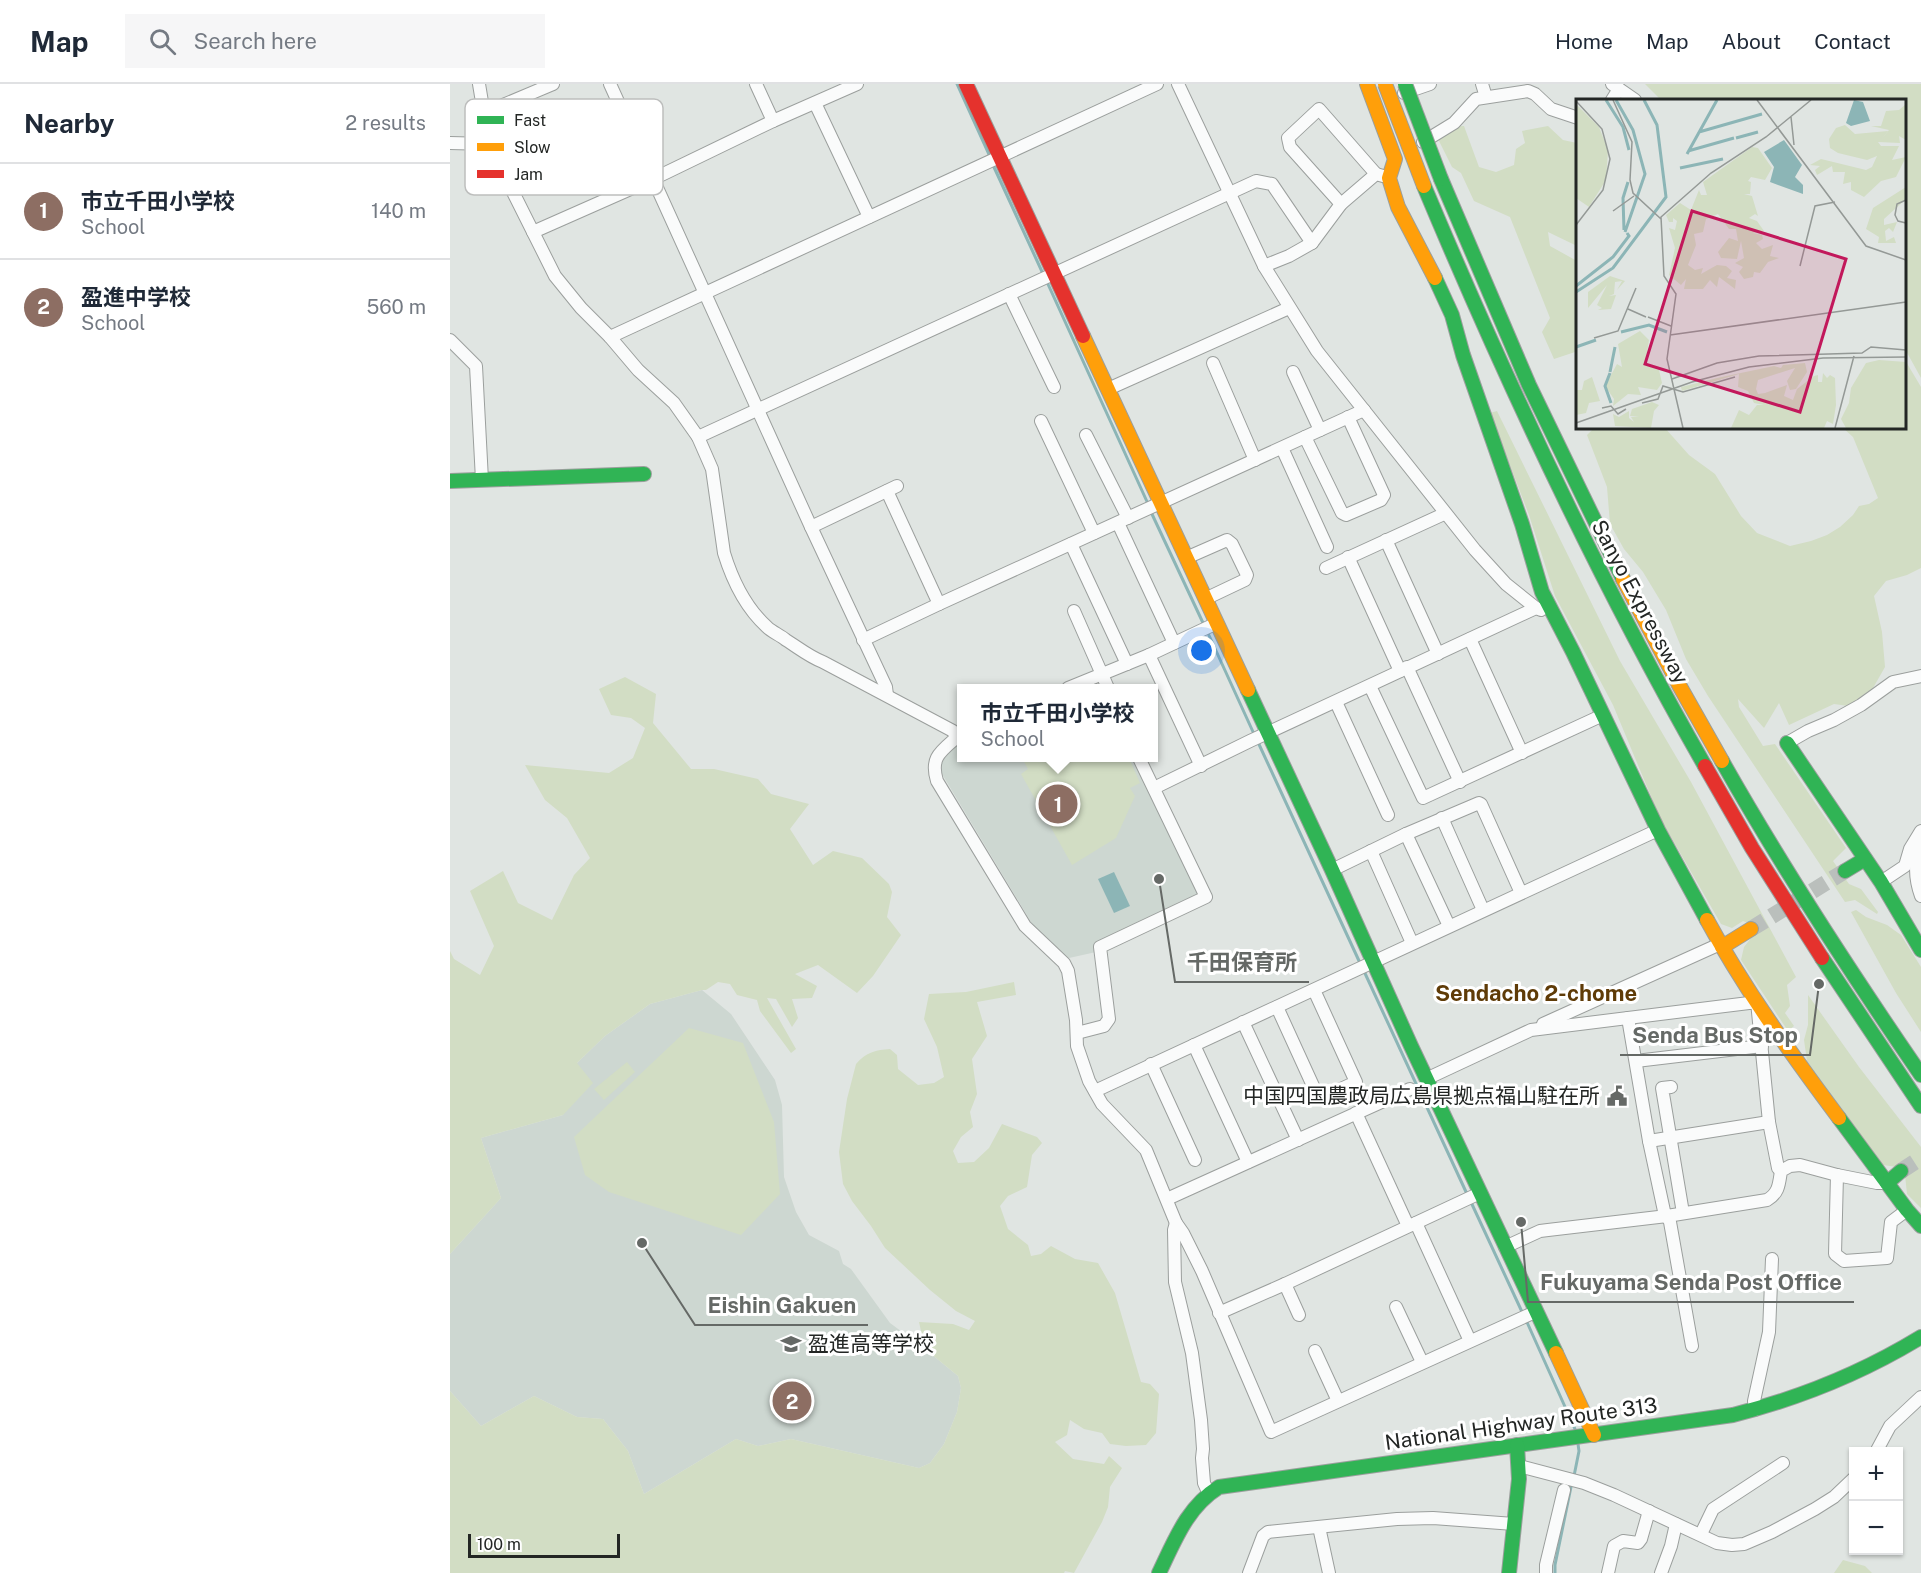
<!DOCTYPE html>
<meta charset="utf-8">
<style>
:root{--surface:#fff;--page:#f6f6f7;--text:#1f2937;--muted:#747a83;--line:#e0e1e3;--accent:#2563eb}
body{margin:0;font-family:"Public Sans","Noto Sans JP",sans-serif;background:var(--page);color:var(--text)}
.controls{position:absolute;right:18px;bottom:18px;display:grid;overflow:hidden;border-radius:0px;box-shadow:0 2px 4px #0004}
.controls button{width:54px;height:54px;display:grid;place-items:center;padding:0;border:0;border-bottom:2px solid var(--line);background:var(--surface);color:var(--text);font:30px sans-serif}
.scale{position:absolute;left:18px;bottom:15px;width:152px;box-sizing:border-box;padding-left:6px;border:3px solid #232624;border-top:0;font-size:16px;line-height:21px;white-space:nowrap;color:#232624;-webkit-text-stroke:4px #fff;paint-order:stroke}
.you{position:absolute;left:752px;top:567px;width:21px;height:21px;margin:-15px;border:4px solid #fff;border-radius:50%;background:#1a73e8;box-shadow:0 0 0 9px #1a73e833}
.badge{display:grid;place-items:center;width:39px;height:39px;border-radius:50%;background:var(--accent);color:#fff;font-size:20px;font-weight:700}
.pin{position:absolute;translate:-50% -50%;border:3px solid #fff;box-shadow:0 2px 6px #0006}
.popup{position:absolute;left:507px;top:600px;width:201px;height:78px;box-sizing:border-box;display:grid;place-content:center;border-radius:0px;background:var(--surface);filter:drop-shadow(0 2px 4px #0005);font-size:20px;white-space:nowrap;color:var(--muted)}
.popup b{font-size:22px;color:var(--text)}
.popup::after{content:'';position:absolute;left:50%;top:100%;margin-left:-12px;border:12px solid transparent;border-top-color:var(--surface)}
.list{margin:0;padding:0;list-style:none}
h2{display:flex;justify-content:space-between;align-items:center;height:78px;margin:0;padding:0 24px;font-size:26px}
h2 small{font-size:20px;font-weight:400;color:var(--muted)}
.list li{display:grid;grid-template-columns:39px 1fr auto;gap:18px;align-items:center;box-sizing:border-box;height:96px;padding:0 24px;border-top:2px solid var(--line)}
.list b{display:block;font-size:22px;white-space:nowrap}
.list p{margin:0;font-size:20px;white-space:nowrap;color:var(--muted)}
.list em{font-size:20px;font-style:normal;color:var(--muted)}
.icon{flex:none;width:33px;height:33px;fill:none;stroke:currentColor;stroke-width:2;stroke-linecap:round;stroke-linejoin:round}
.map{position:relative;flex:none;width:1471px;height:1489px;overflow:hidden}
header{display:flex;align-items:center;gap:36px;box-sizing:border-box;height:84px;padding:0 30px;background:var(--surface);border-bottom:2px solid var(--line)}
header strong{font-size:28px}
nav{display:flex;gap:33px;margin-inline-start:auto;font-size:21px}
.search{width:420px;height:54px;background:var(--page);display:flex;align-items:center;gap:15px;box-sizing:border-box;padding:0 21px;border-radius:0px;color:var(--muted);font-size:22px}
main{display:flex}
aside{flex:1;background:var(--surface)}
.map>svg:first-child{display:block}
.built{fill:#cdd7d1}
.green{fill:#d2ddc4}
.water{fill:#8cb5b6}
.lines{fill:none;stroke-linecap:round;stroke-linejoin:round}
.stream{stroke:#8cb5b6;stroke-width:3}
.secondary-tunnel{stroke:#babfbc;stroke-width:16;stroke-dasharray:16 8;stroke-linecap:butt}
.street-casing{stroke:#9b9f9d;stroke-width:14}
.fast-casing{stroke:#9b9f9d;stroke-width:16}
.slow-casing{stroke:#9b9f9d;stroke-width:16}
.jam-casing{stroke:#9b9f9d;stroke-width:16}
.street{stroke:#fafbfb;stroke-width:12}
.fast{stroke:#30b455;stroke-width:14}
.slow{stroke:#ff9f0a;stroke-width:14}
.jam{stroke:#e5322d;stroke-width:14}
.fast-bridge-casing{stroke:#9b9f9d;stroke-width:16;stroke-linecap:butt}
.slow-bridge-casing{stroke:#9b9f9d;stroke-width:16;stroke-linecap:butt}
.fast-bridge{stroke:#30b455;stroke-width:14}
.slow-bridge{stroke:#ff9f0a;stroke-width:14}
.labels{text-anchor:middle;stroke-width:6;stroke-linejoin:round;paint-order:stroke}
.street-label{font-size:21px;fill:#232624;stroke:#fff}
.poi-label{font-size:21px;fill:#232624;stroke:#fff;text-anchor:end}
.neighbourhood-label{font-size:22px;font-weight:bold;fill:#5f3b07;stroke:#fff}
.inset-river{fill:none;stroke:#8cb5b6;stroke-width:3}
.inset-road{fill:none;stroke:#949996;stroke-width:1.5}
.view{fill:#c2185b;fill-opacity:0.15;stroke:#c2185b;stroke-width:3}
.inset-edge{fill:none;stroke:#232624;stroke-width:3}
.key{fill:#fff;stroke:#bdbebd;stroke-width:1.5}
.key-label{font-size:16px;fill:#232624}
.leader{fill:none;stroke:#656966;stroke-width:2}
.callout-dot{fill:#656966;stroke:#fff;stroke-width:2}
.callout-label{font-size:22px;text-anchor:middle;font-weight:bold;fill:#656966;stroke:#fff;stroke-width:6;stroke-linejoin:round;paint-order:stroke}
</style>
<header>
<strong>Map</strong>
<div class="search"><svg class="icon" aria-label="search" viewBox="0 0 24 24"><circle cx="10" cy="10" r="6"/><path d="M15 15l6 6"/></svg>Search here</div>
<nav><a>Home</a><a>Map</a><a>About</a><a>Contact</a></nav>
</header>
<main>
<aside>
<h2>Nearby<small>2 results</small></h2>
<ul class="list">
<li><span class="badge" style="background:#8d6e63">1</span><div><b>市立千田小学校</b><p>School</p></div><em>140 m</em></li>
<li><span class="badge" style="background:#8d6e63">2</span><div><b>盈進中学校</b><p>School</p></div><em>560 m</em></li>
</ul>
</aside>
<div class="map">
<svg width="1471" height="1489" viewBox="0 0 1471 1489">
<rect width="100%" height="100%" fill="#e0e5e2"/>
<g class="built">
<path d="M512,656V674H684L749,811L646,868L619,874L584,843L489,685L497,664Z"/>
<path d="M252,906L281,930L325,996L332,1021L334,1093L346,1128L359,1151L389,1167L393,1180L401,1185L440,1239L475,1265L508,1292L511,1304L507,1328L494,1360L480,1379L469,1384L341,1355L308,1362L286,1355L194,1410L178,1367L153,1335L127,1333L84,1312L31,1342L0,1307V1170L51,1114L31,1054L113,1031L127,979L155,952L200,920Z"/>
</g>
<g class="green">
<path d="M1195,0H1471V294L1455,265L1454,16H1211Z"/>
<path d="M1014,42L1029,83L1046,88L1064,81L1066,65L1075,59L1072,47L1098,42L1113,56L1127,59V162L1098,148L1100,162L1127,177V269L1125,268L1104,275L1092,248L1100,234L1060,133L1024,117L1011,89L1002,83L987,53L998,43Z"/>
<path d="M1455,276L1471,303V484L1457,491L1436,497L1424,512L1432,548L1435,583L1423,604L1398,622L1384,620L1339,641L1329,619L1314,644L1288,615L1289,623L1313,662L1325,660L1396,764L1383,777L1399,800L1411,805L1428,828L1427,830L1405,816L1395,818L1258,612L1236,575L1216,526L1193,488L1174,465L1160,440L1157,403L1137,351L1144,344H1215L1239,371L1265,390L1291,432L1307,449L1340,462L1361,457L1377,451L1390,443L1403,431L1409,422L1419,420L1428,414L1403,353L1393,344H1454Z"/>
<path d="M1047,327L1170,577L1241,698L1346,893L1337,901L1340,922L1335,929L1344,942L1338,947L1291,876L1294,863L1305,849L1298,839L1293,837L1282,844L1271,840L1210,734L1163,621L1105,512L1079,431L1040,329Z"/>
<path d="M175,593L206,610L203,639L241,685H264L308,695L321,710L359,720L340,745L363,781L383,767L412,774L439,800L442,808L437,833L451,851L423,892L407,909L368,881L345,890L367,902L362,914L342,915L348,934L342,943L326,915L317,914L346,965L341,969L310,927L307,916L287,911L280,900L268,898L256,906H252L200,920L155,952L127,979L143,999L113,1031L31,1054L51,1114L0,1170V867L4,875L30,891L44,862L20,807L53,787L68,819L102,836L124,791L140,774L117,734L95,716L75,681L159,689L183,674L195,644L181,634L161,631L149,605Z"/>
<path d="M572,674H679L690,699L680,704L685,712L666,754L622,781L571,690L578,685Z"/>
<path d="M1406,826L1416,833L1437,841L1451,851L1471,883V948L1446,909L1401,828Z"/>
<path d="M564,898L566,911L527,918L537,952L522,975L527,1010L520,1028L523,1043L511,1053L503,1067L508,1079L524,1078L539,1064L552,1040L587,1053L592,1059L582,1071L577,1103L558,1112L550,1122L558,1145L578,1161L581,1172L591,1170L601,1162L625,1175L648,1179L665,1209L691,1298L700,1300L709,1310L706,1349L696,1361L676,1362L660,1360L652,1349L634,1345L620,1336L617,1351L605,1358L623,1375L654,1380L659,1372L672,1384L660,1403L658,1423L652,1438L624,1489L615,1487L614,1489H0V1307L31,1342L84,1312L127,1333L153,1335L178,1367L194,1410L286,1355L308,1362L341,1355L469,1384L480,1379L494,1360L507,1328L511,1304L508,1292L475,1265L469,1238L503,1240L519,1246L525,1237L506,1227L480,1206L435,1164L421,1142L402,1117L393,1100L389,1068L397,1015L406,980C416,968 426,966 440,965L447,971L448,985L468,1001L484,999L494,993L487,963L474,935L479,910L516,908Z"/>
<path d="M1358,911L1409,983L1471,1063V1124L1457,1110L1455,1091L1447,1083L1433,1081L1357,977L1354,956L1358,941Z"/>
<path d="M239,944L293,959L324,1038L330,1110L291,1151L159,1108L135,1091L124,1053Z"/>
<path d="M177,978L185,988L154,1016L144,1005Z"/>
<path d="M1393,1476L1415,1482L1422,1489H1384Z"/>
</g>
<path class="water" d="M664,788L680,822L664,829L648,795Z"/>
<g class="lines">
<g class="stream">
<path d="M507,0L541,75"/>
<path d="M543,81L594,192"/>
<path d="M597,198L699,422"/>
<path d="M701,428L754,541"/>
<path d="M757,547L804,650"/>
<path d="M807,656L910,879"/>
<path d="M913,885L1017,1110"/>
<path d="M1020,1116L1073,1230"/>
<path d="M1076,1236L1125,1345"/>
<path d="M1124,1392L1129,1367L1128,1360"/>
<path d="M1105,1489V1481L1122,1398"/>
</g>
<g class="secondary-tunnel">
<path d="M1301,845L1395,787"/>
<path d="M1451,1087L1471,1074"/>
</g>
<g class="street-casing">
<g id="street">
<path d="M29,0L39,60L105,192L131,224L160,253L188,286L224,319L248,353L262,385L274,469C282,495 296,524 317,543C322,548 330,551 336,556C349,564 358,572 373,578L503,647L506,654C490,668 480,674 487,697L575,842L614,879L618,887L626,936L627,962L639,997L652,1020L696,1066L726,1139L733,1149L752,1187L821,1348L1085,1228"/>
<path d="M160,0L361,443L436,603L437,611"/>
<path d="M306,0L323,37"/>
<path d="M728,0L814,182L867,267L1025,466L1056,500L1086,524"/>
<path d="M1032,0L1036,13"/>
<path d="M1162,0L1185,16"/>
<path d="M954,9L980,0"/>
<path d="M1162,16L1169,5"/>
<path d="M365,19L419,133"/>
<path d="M34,29L103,0"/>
<path d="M973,58L1004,39L1026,15L1078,7L1085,10L1101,25L1128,34"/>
<path d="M0,59L39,60"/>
<path d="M891,120L840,63L838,54L869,25L926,90"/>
<path d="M83,148L203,95L323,37L407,0"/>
<path d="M814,182L839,172L862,159L891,120L926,90L933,92"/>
<path d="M559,210L604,303"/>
<path d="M160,253L707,0"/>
<path d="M0,256L26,282L32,396"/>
<path d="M763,279L805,376"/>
<path d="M843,288L870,346"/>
<path d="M658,305L839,224"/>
<path d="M591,337L644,449"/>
<path d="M636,351L678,434"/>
<path d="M248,353L806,97L822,100L862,159"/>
<path d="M855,353L892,429L896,431L931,416L934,411L898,333"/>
<path d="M832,364L877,463"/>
<path d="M437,407L489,520"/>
<path d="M668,439L724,559"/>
<path d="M361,443L447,402"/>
<path d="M936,456L988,570"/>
<path d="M621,460L677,580"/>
<path d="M898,473L950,587"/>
<path d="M736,474L777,456L782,460L797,491L795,496L755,515"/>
<path d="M876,484L994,430"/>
<path d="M624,527L658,604"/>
<path d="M1020,555L1072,669"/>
<path d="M413,556L489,520L914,326"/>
<path d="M699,571L751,682"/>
<path d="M957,583L1010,698"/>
<path d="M920,602L973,714L1153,631"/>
<path d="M618,604L699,571L767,539"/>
<path d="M886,618L938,731"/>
<path d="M1337,659L1358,647L1384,636L1411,621L1443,598L1471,592"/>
<path d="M704,704L800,657L1086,524L1091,526"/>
<path d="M992,734L1033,826"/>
<path d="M956,750L999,842"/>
<path d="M1471,754C1466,777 1463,790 1471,812"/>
<path d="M921,767L962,859"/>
<path d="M882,786L956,750L1029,719L1031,720L1071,809"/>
<path d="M1431,798L1455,782L1460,765L1471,747"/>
<path d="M827,923L869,1015L906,998L864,906"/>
<path d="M1178,934L1199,1057L1214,1127L1220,1138L1242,1262"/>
<path d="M793,938L848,1056"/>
<path d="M1093,940L1270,860"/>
<path d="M627,949L654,942L659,935L650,863L756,813L689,674"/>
<path d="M744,961L798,1078"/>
<path d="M1186,977L1312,962"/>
<path d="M701,980L745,1076"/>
<path d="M976,995L1081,946L1307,918L1319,1038L1328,1084L1331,1087"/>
<path d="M1221,1003L1212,1004L1233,1129"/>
<path d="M645,1007L1208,746"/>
<path d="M906,1029L958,1142"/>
<path d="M1199,1057L1319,1038"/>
<path d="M1387,1091L1385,1170L1394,1177L1437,1174L1441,1138L1457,1126"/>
<path d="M717,1115L960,1005"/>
<path d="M726,1139L724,1146L725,1198L742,1269L751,1336L753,1365L752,1374L754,1399L758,1408"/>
<path d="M966,1139L1020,1257"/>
<path d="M1055,1163L1090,1147L1098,1146L1217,1132L1317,1116C1329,1109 1329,1100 1331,1087L1340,1082L1350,1081L1387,1091L1427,1099H1437"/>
<path d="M835,1200L849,1231"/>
<path d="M946,1223L972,1278"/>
<path d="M769,1229L835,1200L1030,1109"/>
<path d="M865,1267L888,1317"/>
<path d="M1305,1326L1304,1317L1319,1248L1322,1175"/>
<path d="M1426,1368L1440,1342L1471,1313"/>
<path d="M1069,1382L1134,1399L1164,1411L1267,1459L1282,1461L1294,1460L1322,1448L1365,1425L1384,1413L1404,1394"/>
<path d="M869,1443L879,1489"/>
<path d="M1251,1450L1263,1425L1333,1379"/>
<path d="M799,1489L813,1452L818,1448L947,1435L983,1434L1064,1440"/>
<path d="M1096,1489V1481L1114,1406"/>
<path d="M1158,1489L1164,1462L1173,1457L1188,1459L1191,1455L1199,1427"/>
<path d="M1211,1489L1221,1462L1226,1440"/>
</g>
</g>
<g class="fast-casing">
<g id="fast">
<path d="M991,95L1079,301L1173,495"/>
<path d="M974,102C1057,300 1148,495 1255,682"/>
<path d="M985,194L1002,231L1013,271L1072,440L1092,508L1123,568L1208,746L1257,836"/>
<path d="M0,397L194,390"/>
<path d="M798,606L882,786L961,962L1106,1269"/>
<path d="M1337,659L1431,798L1471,866"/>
<path d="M1272,677C1333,785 1401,889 1471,991"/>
<path d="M1395,787L1415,775"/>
<path d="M1372,874L1471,1022"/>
<path d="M1389,1034L1457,1126L1471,1142"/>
<path d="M1437,1099L1451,1087"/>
<path d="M709,1489C725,1456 737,1423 769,1403L1283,1331C1350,1314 1412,1289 1471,1253"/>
<path d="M1059,1489L1069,1395L1067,1361"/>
</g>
</g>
<g class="slow-casing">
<g id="slow">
<path d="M917,0L945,75L939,94L948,123L985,194"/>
<path d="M633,252L798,606"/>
<path d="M1173,495L1229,601L1272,677"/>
<path d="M1257,836C1295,906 1342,971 1389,1034"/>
<path d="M1272,863L1301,845"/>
<path d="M1106,1269L1144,1351"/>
</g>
</g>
<g class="jam-casing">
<g id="jam">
<path d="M516,0L633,252"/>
<path d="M1255,682L1302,764L1372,874"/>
</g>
</g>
<use href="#street" class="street"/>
<use href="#fast" class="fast"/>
<use href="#slow" class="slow"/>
<use href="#jam" class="jam"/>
<g class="fast-bridge-casing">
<path id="fast-bridge" d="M955,0L991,95"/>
</g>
<g class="slow-bridge-casing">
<path id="slow-bridge" d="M935,0L974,102"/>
</g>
<use href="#fast-bridge" class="fast-bridge"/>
<use href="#slow-bridge" class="slow-bridge"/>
</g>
<defs>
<g id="civic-bare" transform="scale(1.62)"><path d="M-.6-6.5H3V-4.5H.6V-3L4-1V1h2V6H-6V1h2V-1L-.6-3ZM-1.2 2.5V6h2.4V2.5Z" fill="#656966" stroke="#fff" stroke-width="2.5" paint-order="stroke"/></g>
<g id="school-bare" transform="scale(1.62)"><path d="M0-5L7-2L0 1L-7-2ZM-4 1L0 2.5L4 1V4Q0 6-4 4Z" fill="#656966" stroke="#fff" stroke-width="2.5" paint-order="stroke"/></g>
</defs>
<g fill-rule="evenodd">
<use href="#civic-bare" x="1167" y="1012"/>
<use href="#school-bare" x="341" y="1260"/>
</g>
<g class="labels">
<g class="street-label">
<text transform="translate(1190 518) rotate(62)" y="7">Sanyo Expressway</text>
<text transform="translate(1071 1340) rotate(-8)" y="7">National Highway Route 313</text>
</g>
<g class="poi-label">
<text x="1150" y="1019">中国四国農政局広島県拠点福山駐在所</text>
<text x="358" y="1267" text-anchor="start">盈進高等学校</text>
</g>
<g class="neighbourhood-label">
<text x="1086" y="917">Sendacho 2-chome</text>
</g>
</g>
<g transform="translate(1126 15)">
<rect width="330" height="330" fill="#e0e5e2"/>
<path d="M0,5L23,28L32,51L30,81L13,108L0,99ZM330,5V41L323,37L324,44L302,43L305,47H323L316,61L330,58L320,78L305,82L288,98L275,91V94V83L267,85L269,73H257L256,67L241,76L239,71L244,67L234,66L245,60L290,71L296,68L301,57L291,61L262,54L254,49L253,40L260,29L269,26L279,35L312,32L305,41L313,31L295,27H305L310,12L323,11ZM176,48L182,49L196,69L189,81L175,78L172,82L175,83L174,95H168L176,97L182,117L179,115L173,119L181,122L188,132L177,134L186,136L187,140L180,144L186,150L197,146L194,157L203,159L192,163L184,174L178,173L177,178L168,180L163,173L167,168L159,164L168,159L165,142L161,160L145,159L142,153L153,139L162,142L160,130H153L142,115L130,120L127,133L118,135L120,146L112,166L119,171L127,169L125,175L141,166L150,167L156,172L151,179L160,181L159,190L143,178L141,188L134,181L127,190H108L110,180L105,186L93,176L99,149L93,129L99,131L101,122L97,119V123H93L90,116L104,104L115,111L123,91L125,96H131L127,83ZM330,88V100L308,120V126L321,123L317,133L313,129L309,132L310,142L318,138L320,144H302L303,138L290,130L297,109ZM34,177L49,182L41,191L46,182L39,183L38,195L33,197L40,196L35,210L22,211L26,209L21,206L31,186L12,209V193ZM64,232L73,241L69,266L83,271L86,284L81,291L62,288L65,296L52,295L37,307L38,300L29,287L41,265L46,268L42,245ZM303,261L330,263V329H270L265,320L273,304L275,289L290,264ZM229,264L231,273L220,290L214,291L211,282L219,269L182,281L180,290L182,295L189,294L211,286L208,297L217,301L221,290L238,277L242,276V283H246L247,274L251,279L254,276L259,279L260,306L257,325L251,322L248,329H155L163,311L173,316L181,306H188L178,304L172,292L162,288L163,275L106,292L105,288L141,279L198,267L205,269L207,266ZM16,278L24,302L13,304L10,314L0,316V291H6L8,282ZM76,303L83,306L78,312L75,329L39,327L37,315L43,318L53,312V319L58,323L55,318L63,317H54L56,310Z" fill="#d2ddc4"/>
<path d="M278,1L287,3L294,22L275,27L270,24ZM208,41L226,66L219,78L227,86V95L194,83L198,68L188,53Z" fill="#8cb5b6"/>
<path class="inset-river" d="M30,1L47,28L53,51M40,1L57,31L69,75L49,133M123,33L186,15M160,39L182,33M112,52L158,39M111,55L141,1M104,69L147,60M48,131L47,99L52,83M0,187L37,158L53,137L51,134M0,193L37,169L90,98L81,26L68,1M45,233L73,226L91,233M0,248L20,241M34,273L39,248M34,274L29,287L35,304"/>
<path class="inset-road" d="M37,1L56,43L54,81L57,94L85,120M181,1L290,147L330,161M0,2L26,30L34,60L27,91L0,126M215,18L218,46M330,101L321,105L319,116L322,122L330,124M37,112L58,97M224,167L239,107L259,103M52,210L70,218M72,218L95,227M94,236L330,203M18,239L42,232L60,189M96,280L141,264L183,257L286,254L295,248L330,251M66,304L82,300L87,287L107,293L159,278M26,309L35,307L42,315L50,310M0,324L116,283L173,268L247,259L330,258M107,329L91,260L100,195L88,177L85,118L135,74L190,38L235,1M259,329L278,257"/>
<path class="view" d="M116,112L270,160L224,313L69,265Z"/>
<rect width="330" height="330" class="inset-edge"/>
</g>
<rect x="15" y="15" width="198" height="96" rx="9" class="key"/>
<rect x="27" y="32" width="27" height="8" fill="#30b455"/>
<rect x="27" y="59" width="27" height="8" fill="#ff9f0a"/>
<rect x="27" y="86" width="27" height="8" fill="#e5322d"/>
<g class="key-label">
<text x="64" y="42">Fast</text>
<text x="64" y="69">Slow</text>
<text x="64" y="96">Jam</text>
</g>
<path class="leader" d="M709 795L725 898H859M1369 900L1360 971H1170M1071 1138L1078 1218H1404M192 1159L245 1241H418"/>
<g class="callout-dot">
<circle cx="709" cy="795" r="6"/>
<circle cx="1369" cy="900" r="6"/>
<circle cx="1071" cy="1138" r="6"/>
<circle cx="192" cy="1159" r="6"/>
</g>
<g class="callout-label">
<text x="792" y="886">千田保育所</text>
<text x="1265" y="959">Senda Bus Stop</text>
<text x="1241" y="1206">Fukuyama Senda Post Office</text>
<text x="332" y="1229">Eishin Gakuen</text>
</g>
</svg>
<div class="controls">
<button>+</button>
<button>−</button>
</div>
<div class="scale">100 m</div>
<div class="you"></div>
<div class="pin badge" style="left:608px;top:720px;background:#8d6e63">1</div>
<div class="popup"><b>市立千田小学校</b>School</div>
<div class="pin badge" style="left:342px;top:1317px;background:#8d6e63">2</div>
</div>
</main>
